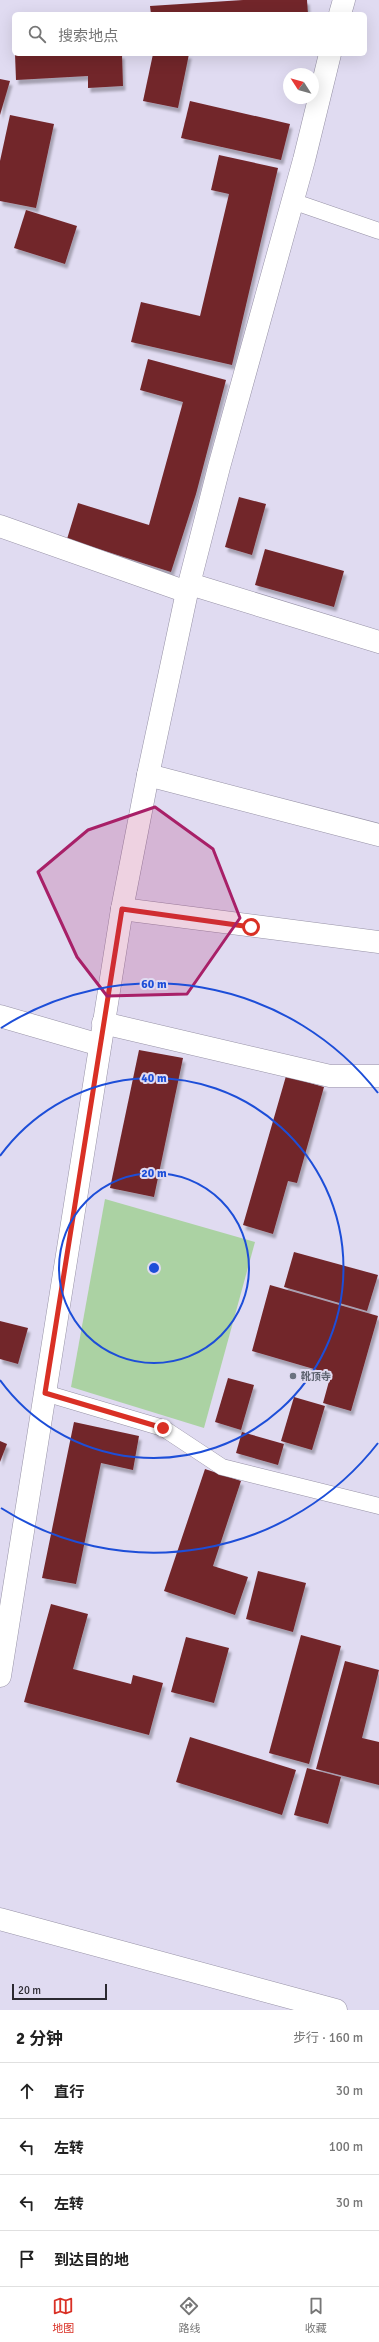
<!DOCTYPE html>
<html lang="zh">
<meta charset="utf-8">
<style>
:root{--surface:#fff;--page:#f2f2f2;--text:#222;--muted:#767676;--line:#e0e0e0;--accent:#d93025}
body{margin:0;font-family:Signika,"Noto Sans SC",sans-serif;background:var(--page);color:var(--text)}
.compass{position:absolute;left:283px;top:68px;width:36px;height:36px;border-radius:50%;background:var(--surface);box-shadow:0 4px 16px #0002;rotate:306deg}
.scale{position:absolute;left:12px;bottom:10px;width:95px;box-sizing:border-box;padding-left:4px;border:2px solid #2b2931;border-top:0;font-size:11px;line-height:14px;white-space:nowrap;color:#2b2931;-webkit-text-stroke:3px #e0dbf1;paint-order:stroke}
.stop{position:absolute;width:12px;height:12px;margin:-9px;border:3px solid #d93025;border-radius:50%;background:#fff}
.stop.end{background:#d93025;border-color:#fff;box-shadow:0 1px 4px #0008}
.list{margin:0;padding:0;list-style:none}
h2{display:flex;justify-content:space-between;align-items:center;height:52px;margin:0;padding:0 16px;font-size:17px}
h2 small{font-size:13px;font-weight:400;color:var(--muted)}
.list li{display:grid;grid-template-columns:26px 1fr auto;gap:12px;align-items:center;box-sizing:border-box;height:56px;padding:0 16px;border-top:1px solid var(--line)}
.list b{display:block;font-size:15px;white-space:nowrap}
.list em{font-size:13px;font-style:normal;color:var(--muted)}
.icon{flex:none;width:22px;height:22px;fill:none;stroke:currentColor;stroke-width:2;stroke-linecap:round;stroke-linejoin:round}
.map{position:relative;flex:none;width:379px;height:2010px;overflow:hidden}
.search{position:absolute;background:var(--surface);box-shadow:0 4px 16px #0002;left:12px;right:12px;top:12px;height:44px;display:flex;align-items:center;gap:10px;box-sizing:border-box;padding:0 14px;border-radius:6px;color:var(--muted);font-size:15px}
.sheet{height:276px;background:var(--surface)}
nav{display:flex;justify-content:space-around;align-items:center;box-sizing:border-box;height:56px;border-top:1px solid var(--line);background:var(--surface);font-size:11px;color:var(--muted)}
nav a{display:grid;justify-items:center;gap:2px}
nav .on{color:var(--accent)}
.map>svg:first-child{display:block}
.green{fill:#abd2a3}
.building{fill:#72262b;filter:url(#shadow)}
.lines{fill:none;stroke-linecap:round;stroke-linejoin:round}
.lane-casing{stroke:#9792a6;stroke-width:17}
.street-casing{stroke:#9792a6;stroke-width:23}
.lane{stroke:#fff;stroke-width:16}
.street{stroke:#fff;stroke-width:22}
.route{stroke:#d93025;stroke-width:5}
.marked{fill:#a82068;fill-opacity:0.2;stroke:#a82068;stroke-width:3;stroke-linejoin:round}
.ring{fill:none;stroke:#1d4ed8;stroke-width:2}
.worship-dot{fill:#6b7280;stroke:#e0dbf1;stroke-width:1.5}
.labels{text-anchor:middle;stroke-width:4;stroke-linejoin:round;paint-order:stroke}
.worship-label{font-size:10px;font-weight:bold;fill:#5b616d;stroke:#e0dbf1;text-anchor:start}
.centre{fill:#1d4ed8;stroke:#e0dbf1;stroke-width:2}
.ring-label{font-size:12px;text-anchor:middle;font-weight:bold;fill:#1d4ed8;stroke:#e0dbf1;stroke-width:4;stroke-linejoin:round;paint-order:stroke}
</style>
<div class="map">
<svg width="379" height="2010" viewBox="0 0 379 2010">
<defs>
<filter id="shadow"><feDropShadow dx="2.5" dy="4.5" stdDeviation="1" flood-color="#0004"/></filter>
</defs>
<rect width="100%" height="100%" fill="#e0dbf1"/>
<path class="green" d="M105,1199L255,1242L204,1428L71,1387Z"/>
<g class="building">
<path d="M243,0H307L308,14H151L150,6Z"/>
<path d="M15,54H122L123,86L88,88V76L16,80Z"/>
<path d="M153,54H189L178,108L143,101Z"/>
<path d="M0,79L10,81L0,115Z"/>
<path d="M190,101L290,124L281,160L181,138Z"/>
<path d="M10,115L54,124L36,208L0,201V161Z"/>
<path d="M219,155L278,168L232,365L131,342L141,302L200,316L229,194L211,190Z"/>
<path d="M26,210L77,226L65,264L14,248Z"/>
<path d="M148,359L226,380L196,494L171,572L67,539L78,503L149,525L183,402L140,390Z"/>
<path d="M239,497L266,504L252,555L225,547Z"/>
<path d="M265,549L344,571L334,607L255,585Z"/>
<path d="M139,1050L183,1058L154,1197L110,1188Z"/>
<path d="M286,1076L324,1087L297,1183L288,1181L273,1234L243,1225Z"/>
<path d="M294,1252L378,1275L367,1311L284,1287Z"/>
<path d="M270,1285L378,1316L351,1411L323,1403L331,1374L252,1351Z"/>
<path d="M0,1321L28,1328L18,1364L0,1359Z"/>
<path d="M228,1378L254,1385L241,1430L215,1422Z"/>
<path d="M294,1397L325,1406L312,1450L281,1441Z"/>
<path d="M74,1422L139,1436L133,1470L101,1463L76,1584L42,1578Z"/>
<path d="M242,1432L284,1444L278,1465L236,1453Z"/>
<path d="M0,1441L7,1444L0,1462Z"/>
<path d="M205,1469L241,1481L213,1566L248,1577L235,1615L164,1591Z"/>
<path d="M258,1571L306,1583L293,1632L246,1619Z"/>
<path d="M51,1604L88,1614L73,1669L131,1684L133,1675L163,1683L149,1735L24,1702Z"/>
<path d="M301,1635L341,1646L309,1764L269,1753Z"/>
<path d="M186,1637L229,1648L214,1703L171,1692Z"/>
<path d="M345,1661L379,1670L362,1738L379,1742V1785L316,1769Z"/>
<path d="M190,1737L296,1770L282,1815L176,1782Z"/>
<path d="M307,1768L341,1777L328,1824L294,1815Z"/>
</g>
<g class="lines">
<g class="lane-casing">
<g id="lane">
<path d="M292,201L379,231"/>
<path d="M45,1393L163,1428L222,1467L379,1506"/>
</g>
</g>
<g class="street-casing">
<g id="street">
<path d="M340,14L344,0"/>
<path d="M0,526L187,592"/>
<path d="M190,584L379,642"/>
<path d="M148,775L379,835"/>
<path d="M122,909L379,942"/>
<path d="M0,1016L100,1045"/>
<path d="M103,1023L330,1076H379"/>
<path d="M0,1676L122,909L148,775L187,592L219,467L304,160L330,54"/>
<path d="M0,1919L336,2010"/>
</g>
</g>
<use href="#lane" class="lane"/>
<use href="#street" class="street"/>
</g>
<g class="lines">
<path class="route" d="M163,1428L45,1393L122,909L251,927"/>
</g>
<path class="marked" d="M155,807L213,849L240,918L187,994L107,996L77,957L38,872L88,830Z"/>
<g class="ring">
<circle cx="154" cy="1268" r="95"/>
<path d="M0 1156A190 190 0 1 1 0 1380"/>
<path d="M378 1443A284 284 0 0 1 1 1508M1 1028A284 284 0 0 1 378 1093"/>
</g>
<circle class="worship-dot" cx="293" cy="1376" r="4"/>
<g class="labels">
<g class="worship-label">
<text x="301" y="1380">靴顶寺</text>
</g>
</g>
<circle cx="154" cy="1268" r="6" class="centre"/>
<g class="ring-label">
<text x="154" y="988">60 m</text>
<text x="154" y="1082">40 m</text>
<text x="154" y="1177">20 m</text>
</g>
</svg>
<svg class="compass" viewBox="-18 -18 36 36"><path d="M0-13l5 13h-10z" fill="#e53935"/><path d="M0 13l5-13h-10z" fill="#767676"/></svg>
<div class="scale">20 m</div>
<div class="stop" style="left:251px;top:927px"></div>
<div class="stop end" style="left:163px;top:1428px"></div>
<div class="search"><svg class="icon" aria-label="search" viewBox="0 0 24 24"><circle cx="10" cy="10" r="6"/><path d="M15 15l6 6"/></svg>搜索地点</div>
</div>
<section class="sheet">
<h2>2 分钟<small>步行 · 160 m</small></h2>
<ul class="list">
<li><svg class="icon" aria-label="ahead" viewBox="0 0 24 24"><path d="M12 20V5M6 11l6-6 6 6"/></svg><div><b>直行</b></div><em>30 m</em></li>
<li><svg class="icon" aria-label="left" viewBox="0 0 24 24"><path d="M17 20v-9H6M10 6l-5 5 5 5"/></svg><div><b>左转</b></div><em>100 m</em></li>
<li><svg class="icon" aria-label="left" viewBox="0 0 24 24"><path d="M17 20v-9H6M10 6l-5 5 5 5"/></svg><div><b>左转</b></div><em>30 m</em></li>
<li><svg class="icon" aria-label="arrive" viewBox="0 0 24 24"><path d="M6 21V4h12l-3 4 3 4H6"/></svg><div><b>到达目的地</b></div></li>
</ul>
</section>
<nav>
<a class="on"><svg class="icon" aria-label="map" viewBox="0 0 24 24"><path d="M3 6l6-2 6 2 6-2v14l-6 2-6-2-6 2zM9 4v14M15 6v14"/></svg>地图</a>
<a><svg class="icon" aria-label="directions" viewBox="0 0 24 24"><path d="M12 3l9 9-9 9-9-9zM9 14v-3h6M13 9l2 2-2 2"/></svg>路线</a>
<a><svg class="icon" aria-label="saved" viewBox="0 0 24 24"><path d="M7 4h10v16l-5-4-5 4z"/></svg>收藏</a>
</nav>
